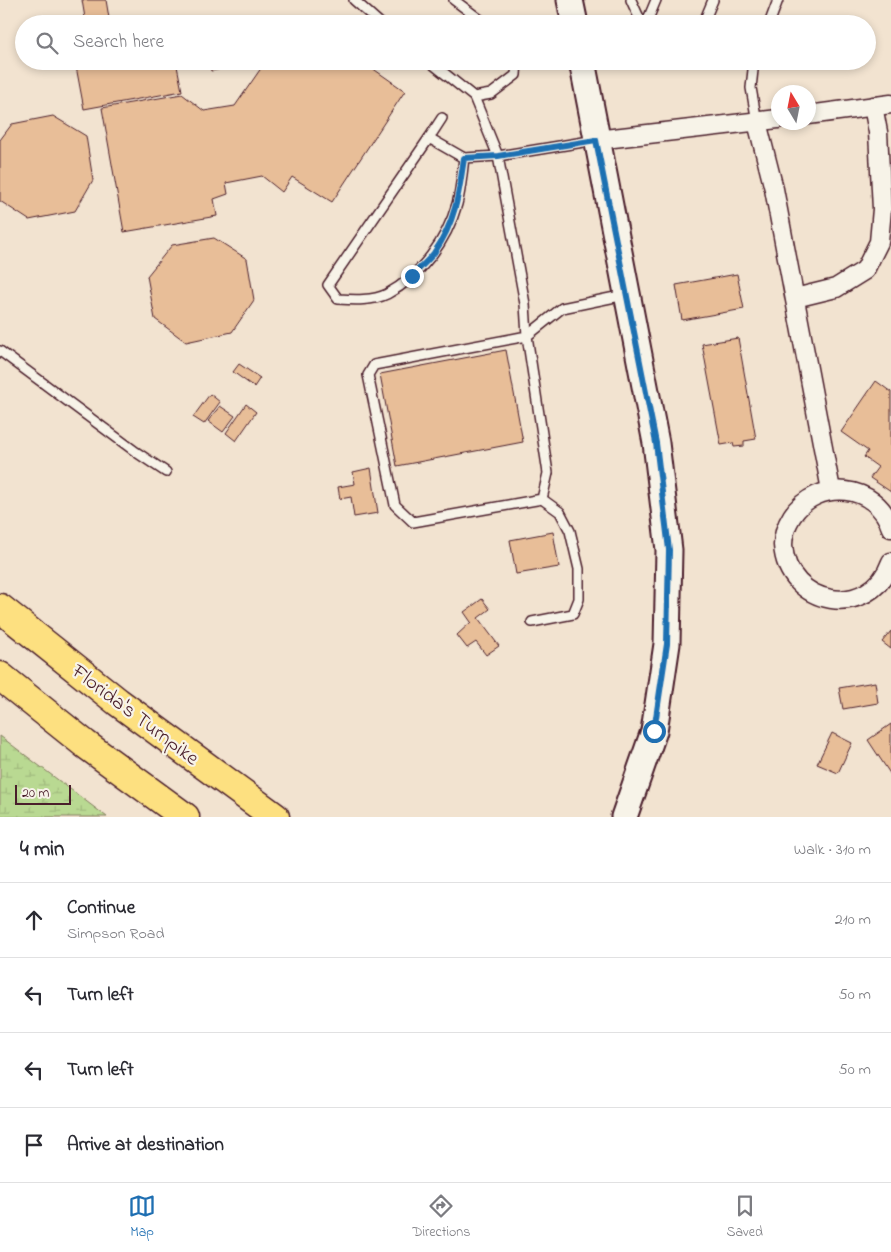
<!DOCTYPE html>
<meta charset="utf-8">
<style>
:root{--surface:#fff;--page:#f2f2f3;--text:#2b2b33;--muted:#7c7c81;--line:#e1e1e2;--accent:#1f6fb2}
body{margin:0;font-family:"Indie Flower",sans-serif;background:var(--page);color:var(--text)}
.compass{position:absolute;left:771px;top:85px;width:45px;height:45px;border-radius:50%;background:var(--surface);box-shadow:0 2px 8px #0003;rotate:350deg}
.scale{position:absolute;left:15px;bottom:12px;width:56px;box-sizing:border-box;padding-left:5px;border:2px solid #4a1f2b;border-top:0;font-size:14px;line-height:18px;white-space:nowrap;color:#4a1f2b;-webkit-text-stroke:4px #f7f3e8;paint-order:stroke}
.stop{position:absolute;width:15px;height:15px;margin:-11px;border:4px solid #1f6fb2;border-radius:50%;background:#fff}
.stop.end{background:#1f6fb2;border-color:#fff;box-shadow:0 1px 5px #0008}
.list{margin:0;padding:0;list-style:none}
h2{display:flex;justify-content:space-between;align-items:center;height:65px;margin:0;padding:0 20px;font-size:21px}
h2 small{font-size:16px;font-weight:400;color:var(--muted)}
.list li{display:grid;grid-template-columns:32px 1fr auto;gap:15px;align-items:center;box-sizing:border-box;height:75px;padding:0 20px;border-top:1px solid var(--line)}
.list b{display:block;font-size:19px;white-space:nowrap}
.list p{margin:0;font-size:16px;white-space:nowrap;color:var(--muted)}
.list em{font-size:16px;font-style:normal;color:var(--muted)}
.icon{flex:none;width:28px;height:28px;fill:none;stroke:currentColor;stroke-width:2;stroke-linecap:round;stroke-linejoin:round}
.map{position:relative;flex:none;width:891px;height:817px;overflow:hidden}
.search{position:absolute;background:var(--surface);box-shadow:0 2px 8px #0003;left:15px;right:15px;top:15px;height:55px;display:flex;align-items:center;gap:12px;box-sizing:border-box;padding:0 18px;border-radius:28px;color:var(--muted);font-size:19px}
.sheet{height:365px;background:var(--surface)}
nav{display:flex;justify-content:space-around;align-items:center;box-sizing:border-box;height:70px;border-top:1px solid var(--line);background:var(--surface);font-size:14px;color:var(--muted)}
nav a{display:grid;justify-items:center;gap:2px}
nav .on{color:var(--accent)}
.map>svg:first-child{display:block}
.wetland{fill:url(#wetland-marsh);stroke:#827c5e}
.building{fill:#e8be98;stroke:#4a1f2b}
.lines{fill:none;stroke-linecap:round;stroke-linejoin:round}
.lane-casing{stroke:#4a1f2b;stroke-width:12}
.street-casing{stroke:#4a1f2b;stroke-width:21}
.secondary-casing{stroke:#4a1f2b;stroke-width:29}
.highway-casing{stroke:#4a1f2b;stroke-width:31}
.lane{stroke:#f7f3e8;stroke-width:9}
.street{stroke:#f7f3e8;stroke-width:18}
.secondary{stroke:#f7f3e8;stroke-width:25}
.highway{stroke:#fde080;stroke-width:28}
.route{stroke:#1f6fb2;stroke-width:6}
.labels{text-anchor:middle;stroke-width:4.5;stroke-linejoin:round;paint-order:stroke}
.street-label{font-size:21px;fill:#4a1f2b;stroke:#f7f3e8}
</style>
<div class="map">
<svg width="891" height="817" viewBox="0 0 891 817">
<defs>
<pattern id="wetland-marsh" width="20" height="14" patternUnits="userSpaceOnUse" patternTransform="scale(1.25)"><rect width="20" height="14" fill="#b9d992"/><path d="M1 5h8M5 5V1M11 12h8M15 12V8" fill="none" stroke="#a1ba7e"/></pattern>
</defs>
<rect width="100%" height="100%" fill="#f2e3d0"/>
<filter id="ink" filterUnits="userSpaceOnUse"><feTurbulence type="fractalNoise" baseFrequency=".02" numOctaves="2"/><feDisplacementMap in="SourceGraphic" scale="10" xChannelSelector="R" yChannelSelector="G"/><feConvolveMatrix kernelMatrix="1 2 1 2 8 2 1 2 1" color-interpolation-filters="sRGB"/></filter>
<g filter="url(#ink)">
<path class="wetland" d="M0,736L107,817H0Z"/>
<g class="building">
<path d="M82,0H106L110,24H86Z"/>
<path d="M246,14L248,24H190V23Z"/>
<path d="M75,61H176L182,91L84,109Z"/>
<path d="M209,61H254V63L211,71Z"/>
<path d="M266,61H362L405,91L332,202L292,177L282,192L262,176L226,183L228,194L214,199L217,216L124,232L102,108L182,94L204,111L235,106Z"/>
<path d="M53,116L86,136L93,180L75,211L29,220L0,201V140L12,124Z"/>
<path d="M214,238L247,259L254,300L232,332L186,342L155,319L147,276L172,245Z"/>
<path d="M737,274L744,309L682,320L676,285Z"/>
<path d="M738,338L756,439L744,441V446L734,447L733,443L721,445L702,344Z"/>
<path d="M506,350L523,442L397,466L380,374Z"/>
<path d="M239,364L260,378L254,387L233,372Z"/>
<path d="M876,381L891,392V492L870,478L878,467L864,457L868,451L841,432Z"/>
<path d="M210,394L220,402L204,424L193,417Z"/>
<path d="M246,404L256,412L236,441L226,433Z"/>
<path d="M220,406L235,416L223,432L208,421Z"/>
<path d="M371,468L378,513L354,517L351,497L340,499L338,487L355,484L353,472Z"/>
<path d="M553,532L559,567L516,574L510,540Z"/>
<path d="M482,599L490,609L478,618L499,646L486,655L476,642L467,648L457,635L471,622L464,612Z"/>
<path d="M891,631V649L882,642Z"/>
<path d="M875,682L878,703L843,709L839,688Z"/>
<path d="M891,724V775L868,740Z"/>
<path d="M832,733L852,743L838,773L817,764Z"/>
</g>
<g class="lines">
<g class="lane-casing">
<g id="lane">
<path d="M354,0L381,24"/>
<path d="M454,0L486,24"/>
<path d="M631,0L642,24"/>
<path d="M646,24L656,0"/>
<path d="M703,24L713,0"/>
<path d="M769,24L778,0"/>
<path d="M429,61L474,97L498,156L464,158C462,173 461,190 457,204C447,240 421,276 387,294C373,301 354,300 338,299L328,285L429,138L464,158"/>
<path d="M754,61L751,88L757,122"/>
<path d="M474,97L491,94L516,75L517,61"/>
<path d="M429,138L442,118"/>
<path d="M596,140L498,156L525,304L527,336L548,473L542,499L413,522L395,505L368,375L374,365L527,336L562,308L625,295"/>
<path d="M0,351L136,452L166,472"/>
<path d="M532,622L573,614L579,599V569L570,531L560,512L542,499"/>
</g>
</g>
<g class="street-casing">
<g id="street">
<path d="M808,115L891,104"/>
<path d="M757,122L774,189L831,490"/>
<path d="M596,140L778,119"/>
<path d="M795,298L836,288L865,270L879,242L882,209L878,132L873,106"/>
<path d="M891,528C877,483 817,478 792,516C787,524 783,535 783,545C787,607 870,621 891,562"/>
</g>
</g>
<g class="secondary-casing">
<g id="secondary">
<path d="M570,0L575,24"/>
<path d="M582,61L656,443L669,550L667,644L654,731L624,817"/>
</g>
</g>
<g class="highway-casing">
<g id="highway">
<path d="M0,608L118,702L275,817"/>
<path d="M0,676L85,744L185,817"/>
</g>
</g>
<use href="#lane" class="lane"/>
<use href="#street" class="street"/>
<use href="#secondary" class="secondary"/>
<use href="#highway" class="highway"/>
</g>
</g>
<g class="lines" filter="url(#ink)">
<path class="route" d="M412,276C419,268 428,261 434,253C455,223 459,194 464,158L498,156L596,140L656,443L669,550L667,644L654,731"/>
</g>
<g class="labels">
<g class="street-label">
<text transform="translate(136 714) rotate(37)" y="7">Florida's Turnpike</text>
</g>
</g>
</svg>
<svg class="compass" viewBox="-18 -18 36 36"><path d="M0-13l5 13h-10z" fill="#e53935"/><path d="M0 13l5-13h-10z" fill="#7c7c81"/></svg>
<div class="scale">20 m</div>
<div class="stop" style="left:654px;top:731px"></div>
<div class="stop end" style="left:412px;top:276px"></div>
<div class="search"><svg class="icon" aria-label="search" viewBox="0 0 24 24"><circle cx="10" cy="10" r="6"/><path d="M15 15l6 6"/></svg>Search here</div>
</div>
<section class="sheet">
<h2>4 min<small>Walk · 310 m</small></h2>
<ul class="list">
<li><svg class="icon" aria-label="ahead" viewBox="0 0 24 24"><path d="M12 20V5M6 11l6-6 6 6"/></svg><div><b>Continue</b><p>Simpson Road</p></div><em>210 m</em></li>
<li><svg class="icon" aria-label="left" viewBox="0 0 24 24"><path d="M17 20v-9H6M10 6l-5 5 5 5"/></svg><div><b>Turn left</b></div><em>50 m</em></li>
<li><svg class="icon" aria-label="left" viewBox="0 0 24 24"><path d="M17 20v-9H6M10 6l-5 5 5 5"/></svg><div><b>Turn left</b></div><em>50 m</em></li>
<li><svg class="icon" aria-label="arrive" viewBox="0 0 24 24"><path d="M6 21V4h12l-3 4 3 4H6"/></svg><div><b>Arrive at destination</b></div></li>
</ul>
</section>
<nav>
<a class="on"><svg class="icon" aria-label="map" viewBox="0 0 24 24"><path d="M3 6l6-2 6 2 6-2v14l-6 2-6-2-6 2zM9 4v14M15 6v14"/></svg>Map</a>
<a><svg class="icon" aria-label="directions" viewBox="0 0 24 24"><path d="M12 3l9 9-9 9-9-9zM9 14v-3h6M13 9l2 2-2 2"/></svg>Directions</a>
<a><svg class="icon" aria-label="saved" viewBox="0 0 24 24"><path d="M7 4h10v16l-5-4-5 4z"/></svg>Saved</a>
</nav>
